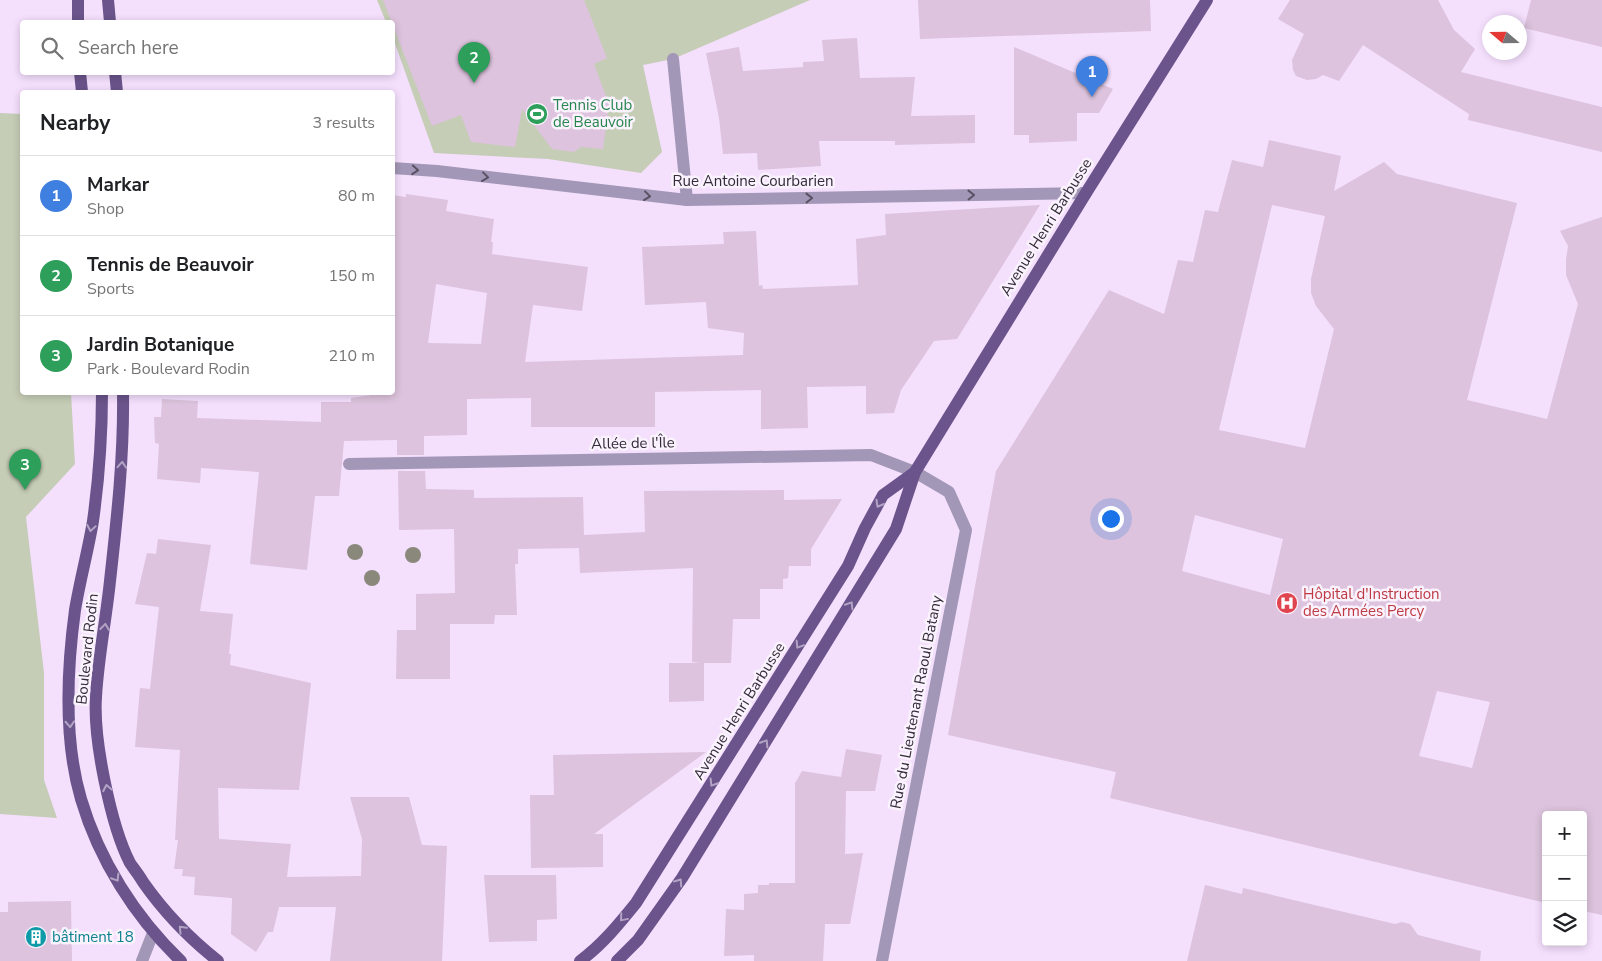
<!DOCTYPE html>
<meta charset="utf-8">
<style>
:root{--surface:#fff;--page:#f2f2f2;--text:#202124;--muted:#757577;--line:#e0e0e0;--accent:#2c7aac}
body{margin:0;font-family:"Nunito Sans",sans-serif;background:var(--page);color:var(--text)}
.controls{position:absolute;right:15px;bottom:15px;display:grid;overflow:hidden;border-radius:5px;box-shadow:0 2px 8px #0003}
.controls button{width:45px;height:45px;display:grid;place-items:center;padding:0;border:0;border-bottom:1px solid var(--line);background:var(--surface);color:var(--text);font:25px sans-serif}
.compass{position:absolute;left:1482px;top:15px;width:45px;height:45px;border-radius:50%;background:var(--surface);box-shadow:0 2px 8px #0003;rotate:290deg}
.you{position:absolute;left:1110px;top:518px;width:18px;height:18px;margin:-12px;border:4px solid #fff;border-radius:50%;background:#1a73e8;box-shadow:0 0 0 8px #1a73e833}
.badge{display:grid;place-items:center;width:32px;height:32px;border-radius:50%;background:var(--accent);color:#fff;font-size:16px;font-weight:700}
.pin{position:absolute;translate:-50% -41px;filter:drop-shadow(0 1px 2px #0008)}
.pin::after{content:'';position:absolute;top:26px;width:18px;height:15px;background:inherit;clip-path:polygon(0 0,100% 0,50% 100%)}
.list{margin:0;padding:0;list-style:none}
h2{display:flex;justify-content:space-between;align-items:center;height:65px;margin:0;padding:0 20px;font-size:21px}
h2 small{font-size:16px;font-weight:400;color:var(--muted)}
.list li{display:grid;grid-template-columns:32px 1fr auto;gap:15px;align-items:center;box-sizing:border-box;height:80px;padding:0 20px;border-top:1px solid var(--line)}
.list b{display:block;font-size:19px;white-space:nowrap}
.list p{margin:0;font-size:16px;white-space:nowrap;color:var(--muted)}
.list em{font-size:16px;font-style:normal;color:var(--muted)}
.icon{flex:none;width:28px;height:28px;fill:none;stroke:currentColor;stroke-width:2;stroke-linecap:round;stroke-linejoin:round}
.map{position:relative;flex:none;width:1602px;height:961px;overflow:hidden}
.search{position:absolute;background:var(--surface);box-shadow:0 2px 8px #0003;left:20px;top:20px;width:375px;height:55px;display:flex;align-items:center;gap:12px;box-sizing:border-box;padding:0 18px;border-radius:5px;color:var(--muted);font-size:19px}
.panel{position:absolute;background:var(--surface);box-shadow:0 2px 8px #0003;left:20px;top:90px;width:375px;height:305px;border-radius:5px}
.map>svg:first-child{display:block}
.green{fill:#c5cdb6}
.building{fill:#ddc3dd;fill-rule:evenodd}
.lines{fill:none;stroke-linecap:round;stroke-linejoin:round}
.lane{stroke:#a397b7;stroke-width:12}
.street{stroke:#a397b7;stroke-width:12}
.primary{stroke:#6a548b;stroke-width:12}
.tree{fill:#8a887a}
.oneway{stroke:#5a5164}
.oneway2{stroke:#b2a3c4}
.labels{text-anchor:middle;stroke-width:5;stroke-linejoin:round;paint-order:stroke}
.leisure-label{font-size:15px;fill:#27864d;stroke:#faf2fd;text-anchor:start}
.street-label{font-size:15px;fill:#332b37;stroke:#faf2fd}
.health-label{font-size:15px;fill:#be3a42;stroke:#faf2fd;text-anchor:start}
.culture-label{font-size:15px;fill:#0d838f;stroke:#faf2fd;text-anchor:start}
</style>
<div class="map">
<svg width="1602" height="961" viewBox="0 0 1602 961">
<rect width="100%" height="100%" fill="#f4dffd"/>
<g class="green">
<path d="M377,0H810L673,59L643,65L662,152L641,173L548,159L434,153L393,38L392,22H386Z"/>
<path d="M0,113L22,114V392L71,393L75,464L26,517L44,673V780L57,818L0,814Z"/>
</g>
<g class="building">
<path d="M383,0H584L607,58L594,64L609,104L603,149L581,147L574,152L552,149L522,109L515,147L471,142L461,115L432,126Z"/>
<path d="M918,0H1150L1151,31L920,39Z"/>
<path d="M1290,0H1438L1454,30L1475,49L1461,72L1602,107V152L1468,120L1469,114L1363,45L1339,81L1323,75L1316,79L1307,80L1296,76L1293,70L1292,60L1304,34L1278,19Z"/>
<path d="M1531,0H1602V47L1524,28Z"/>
<path d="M857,38L860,78L915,77L911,116L975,115V143L895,145V141H819L821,166L758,170L757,153L723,154L719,118L706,53L739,47L743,71L803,67V62L824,61L822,40Z"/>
<path d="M1014,47L1113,89L1099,113H1077V141L1029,143V135H1014Z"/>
<path d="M1269,140L1341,156L1334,191L1384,162L1397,174L1517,203L1467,400L1547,419L1578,304L1566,275V260L1568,246L1560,231L1602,217V915L1583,911V815H1546V903L1110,798L1116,772L948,735L996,471L1109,290L1164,314L1178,260L1193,262L1205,210L1218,212L1232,160L1263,167ZM1272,205L1325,216L1311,279V293L1316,306L1334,329L1305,448L1219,430ZM1195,515L1283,539L1270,595L1182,571ZM1437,691L1490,702L1472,768L1419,756Z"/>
<path d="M406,194L448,200L446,211L494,219L491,242H493L492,254L588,267L582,311L533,305L525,362L743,355L744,333L708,328L706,302L645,305L642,247L724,244L723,232L756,231L759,286L762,285L763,289L858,285L856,239L886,235L885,214L1040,205L957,339L934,341L901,390L894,413L866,414V386L807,387L808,428L761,429V390L655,392V427H531V398L467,399V435L424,436V455H397V440L344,441L339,496H315L307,570L250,564L259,472L201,468L200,483L157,479L159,444L155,443L154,417H161L162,399L198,401L197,418L321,422V402H351V398L392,392V195L406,197ZM436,284L487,293L481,344L428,343Z"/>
<path d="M398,471H425L426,489L474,490V498L583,497L584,535L645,532L644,491L784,490V500L842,499L811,549V566H789L788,578L783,579V589H760V619H733L731,663H704V701L669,702V663H700L692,662L693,568L580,573L579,548L518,549V564H515L517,615H495L494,624H450V679H396L397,630H416V594L455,593L454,529L399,530Z"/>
<path d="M158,539L211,545L200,611L233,614L229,654H231L230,665L311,683L299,790L218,788L219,839L291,844L287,877L361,876L362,839L350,797H409L422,845L447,846L442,961H330L336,907H279L273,932H268L256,952L231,934L232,898L194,895L195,877L182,876L183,869H174L178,840H175L180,750L135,747L140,688L150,689L159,607L135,604L147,553L156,554Z"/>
<path d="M846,749L882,755L875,791H846L845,854L863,853L850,924H825L823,961H754V955L724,956L726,909L744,910V894L758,893V885H769V883H795V783L797,780L802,771L841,777Z"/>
<path d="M706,752L594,834H603V867L531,868L530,795H554L553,755Z"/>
<path d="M484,875H556L557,919L537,920V941L489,942Z"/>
<path d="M1205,885L1242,894L1243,888L1395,924L1402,922L1410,924L1418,935L1481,951L1480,961H1187Z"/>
<path d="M71,901L72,961H0V912H8V902Z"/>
</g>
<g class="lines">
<path class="lane" d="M142,961L153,933"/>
<g class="street">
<path d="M673,59L687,200"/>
<path d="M392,168L437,171L687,200L1086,193"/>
<path d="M349,464L871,455L915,472L949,492L966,530L882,961"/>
</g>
<g class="primary">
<path d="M108,0L110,22"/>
<path d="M78,22V0"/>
<path d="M80,72L82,92"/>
<path d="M115,72L117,92"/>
<path d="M102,392C102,435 99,478 93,521C88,551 80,580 75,610C67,669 64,741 81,799C99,860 135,917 181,961"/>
<path d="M123,392C124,456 117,518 110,581C106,620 98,659 96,697C93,739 111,826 130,863C134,869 139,875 143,882C164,912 189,938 218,961"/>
<path d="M580,961C602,945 619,924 636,903L848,566L865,528L883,495L915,472"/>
<path d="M617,961L638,940L682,878L896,529L915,472L1086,193L1207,0"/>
</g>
</g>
<g class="tree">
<circle cx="355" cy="552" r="8"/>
<circle cx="413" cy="555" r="8"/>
<circle cx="372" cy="578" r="8"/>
</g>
<defs><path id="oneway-chevron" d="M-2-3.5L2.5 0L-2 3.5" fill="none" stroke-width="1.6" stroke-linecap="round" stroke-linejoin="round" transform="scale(1.25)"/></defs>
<g class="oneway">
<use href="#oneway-chevron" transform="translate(415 170) rotate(4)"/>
<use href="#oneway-chevron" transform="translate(485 177) rotate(7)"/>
<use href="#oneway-chevron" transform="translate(971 195) rotate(-1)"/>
<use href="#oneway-chevron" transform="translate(647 196) rotate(7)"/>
<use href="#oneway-chevron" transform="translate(809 198) rotate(-1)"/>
</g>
<g class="oneway2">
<use href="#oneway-chevron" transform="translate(122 465) rotate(-86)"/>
<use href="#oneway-chevron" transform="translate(879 504) rotate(120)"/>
<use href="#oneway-chevron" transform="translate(91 528) rotate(100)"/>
<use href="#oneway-chevron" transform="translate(850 605) rotate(-58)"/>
<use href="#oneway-chevron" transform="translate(105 627) rotate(-83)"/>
<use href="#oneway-chevron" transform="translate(799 645) rotate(122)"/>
<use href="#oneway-chevron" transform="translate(70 724) rotate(87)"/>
<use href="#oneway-chevron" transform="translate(765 743) rotate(-58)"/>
<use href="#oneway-chevron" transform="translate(713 783) rotate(122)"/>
<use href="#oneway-chevron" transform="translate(107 788) rotate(-101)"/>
<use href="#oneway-chevron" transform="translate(116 878) rotate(58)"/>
<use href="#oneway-chevron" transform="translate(679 882) rotate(-55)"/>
<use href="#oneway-chevron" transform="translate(623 918) rotate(130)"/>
<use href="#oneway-chevron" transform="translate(182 929) rotate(-133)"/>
</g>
<defs>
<g id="stadium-disc" transform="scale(1.125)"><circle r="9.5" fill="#2e9e5b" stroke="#faf2fd"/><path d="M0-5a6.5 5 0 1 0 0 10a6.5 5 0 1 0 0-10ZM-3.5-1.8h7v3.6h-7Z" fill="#fff"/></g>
<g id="hospital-disc" transform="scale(1.125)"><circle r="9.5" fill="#e0444e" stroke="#faf2fd"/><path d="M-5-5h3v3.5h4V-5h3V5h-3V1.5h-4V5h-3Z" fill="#fff"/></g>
<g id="building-disc" transform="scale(1.125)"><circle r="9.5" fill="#0f9aa8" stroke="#faf2fd"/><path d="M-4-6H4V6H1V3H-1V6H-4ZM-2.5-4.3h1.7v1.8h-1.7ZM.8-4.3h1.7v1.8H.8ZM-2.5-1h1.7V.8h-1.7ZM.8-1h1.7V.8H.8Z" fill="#fff"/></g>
</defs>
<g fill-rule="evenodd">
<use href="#stadium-disc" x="537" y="114"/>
<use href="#hospital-disc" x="1287" y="603"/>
<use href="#building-disc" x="36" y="937"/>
</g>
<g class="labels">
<g class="leisure-label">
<text x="553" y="110">Tennis Club<tspan x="553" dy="17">de Beauvoir</tspan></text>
</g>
<g class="street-label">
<text x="753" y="186">Rue Antoine Courbarien</text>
<text transform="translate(1046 227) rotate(-58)" y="5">Avenue Henri Barbusse</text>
<text transform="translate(633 443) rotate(-1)" y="5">Allée de l'Île</text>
<text transform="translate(87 649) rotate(-84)" y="5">Boulevard Rodin</text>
<text transform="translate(916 702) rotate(-79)" y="5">Rue du Lieutenant Raoul Batany</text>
<text transform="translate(739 711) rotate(-58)" y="5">Avenue Henri Barbusse</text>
</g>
<g class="health-label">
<text x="1303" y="599">Hôpital d'Instruction<tspan x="1303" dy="17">des Armées Percy</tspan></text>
</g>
<g class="culture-label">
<text x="52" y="942">bâtiment 18</text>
</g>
</g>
</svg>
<div class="controls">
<button>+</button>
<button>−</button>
<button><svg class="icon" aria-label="layers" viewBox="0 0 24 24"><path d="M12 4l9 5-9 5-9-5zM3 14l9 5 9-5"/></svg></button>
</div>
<svg class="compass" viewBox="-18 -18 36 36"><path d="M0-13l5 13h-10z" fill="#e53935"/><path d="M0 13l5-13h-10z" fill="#757577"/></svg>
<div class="you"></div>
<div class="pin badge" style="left:1092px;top:97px;background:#3f7fe0">1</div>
<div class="pin badge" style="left:474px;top:83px;background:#2e9e5b">2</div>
<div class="pin badge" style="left:25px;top:490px;background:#2e9e5b">3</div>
<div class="search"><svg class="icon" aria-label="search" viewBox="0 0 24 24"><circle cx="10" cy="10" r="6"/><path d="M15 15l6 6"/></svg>Search here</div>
<section class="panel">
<h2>Nearby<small>3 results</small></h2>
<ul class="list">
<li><span class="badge" style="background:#3f7fe0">1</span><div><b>Markar</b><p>Shop</p></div><em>80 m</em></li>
<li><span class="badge" style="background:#2e9e5b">2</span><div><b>Tennis de Beauvoir</b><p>Sports</p></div><em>150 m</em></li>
<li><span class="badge" style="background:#2e9e5b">3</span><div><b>Jardin Botanique</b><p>Park · Boulevard Rodin</p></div><em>210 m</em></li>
</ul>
</section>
</div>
